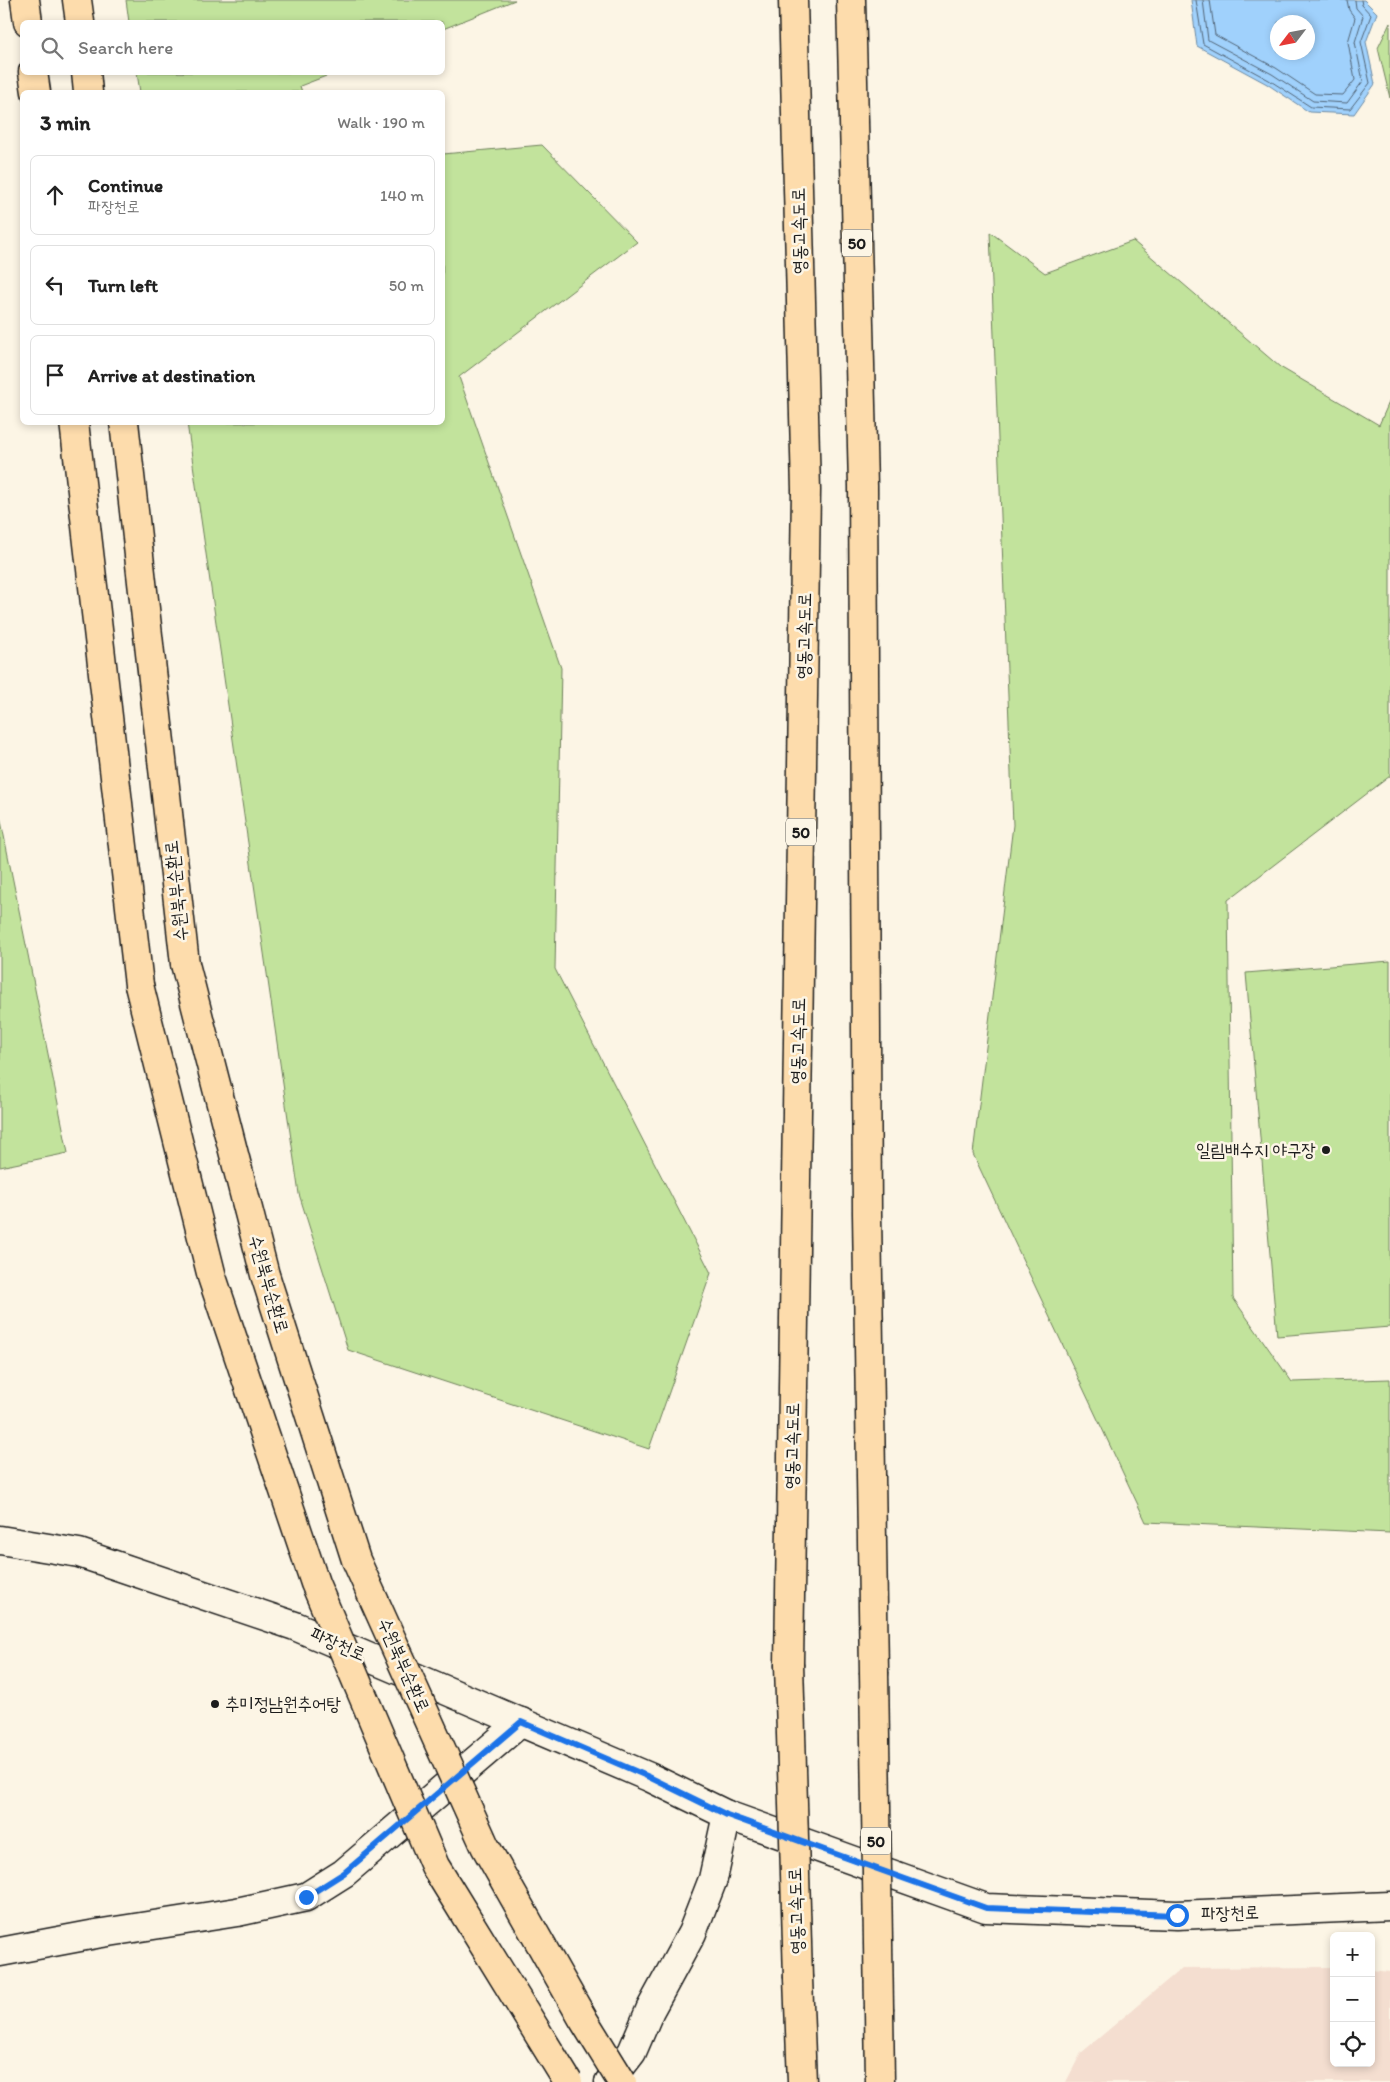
<!DOCTYPE html>
<meta charset="utf-8">
<style>
:root{--surface:#fff;--page:#f6f6f6;--text:#222;--muted:#767676;--line:#e0e0e0}
body{margin:0;font-family:Itim,"Poor Story",sans-serif;background:var(--page);color:var(--text)}
.controls{position:absolute;right:15px;bottom:15px;display:grid;overflow:hidden;border-radius:8px;box-shadow:0 2px 8px #0003}
.controls button{width:45px;height:45px;display:grid;place-items:center;padding:0;border:0;border-bottom:1px solid var(--line);background:var(--surface);color:var(--text);font:25px sans-serif}
.compass{position:absolute;left:1270px;top:15px;width:45px;height:45px;border-radius:50%;background:var(--surface);box-shadow:0 2px 8px #0003;rotate:238deg}
.stop{position:absolute;width:15px;height:15px;margin:-11px;border:4px solid #1a73e8;border-radius:50%;background:#fff}
.stop.end{background:#1a73e8;border-color:#fff;box-shadow:0 1px 5px #0008}
.list{margin:0;padding:0;list-style:none}
h2{display:flex;justify-content:space-between;align-items:center;height:65px;margin:0;padding:0 20px;font-size:21px}
h2 small{font-size:16px;font-weight:400;color:var(--muted)}
.list li{display:grid;grid-template-columns:32px 1fr auto;gap:15px;align-items:center;box-sizing:border-box;height:80px;margin:0 10px 10px;padding:0 10px;border:1px solid var(--line);border-radius:8px}
.list b{display:block;font-size:19px;white-space:nowrap}
.list p{margin:0;font-size:16px;white-space:nowrap;color:var(--muted)}
.list em{font-size:16px;font-style:normal;color:var(--muted)}
.icon{flex:none;width:28px;height:28px;fill:none;stroke:currentColor;stroke-width:2;stroke-linecap:round;stroke-linejoin:round}
.map{position:relative;flex:none;width:1390px;height:2082px;overflow:hidden}
.search{position:absolute;background:var(--surface);box-shadow:0 2px 8px #0003;left:20px;top:20px;width:425px;height:55px;display:flex;align-items:center;gap:12px;box-sizing:border-box;padding:0 18px;border-radius:8px;color:var(--muted);font-size:19px}
.panel{position:absolute;background:var(--surface);box-shadow:0 2px 8px #0003;left:20px;top:90px;width:425px;height:335px;border-radius:8px}
.map>svg:first-child{display:block}
.built{fill:#f4ded0}
.green{fill:#c2e39c;stroke:#6f805c}
.water{fill:#a0d1fc;stroke:#6b89a2;fill-rule:evenodd}
.lines{fill:none;stroke-linecap:round;stroke-linejoin:round}
.shore{stroke:#516476;stroke-width:1}
.minor-casing{stroke:#1c1c1c;stroke-width:31}
.highway-casing{stroke:#1c1c1c;stroke-width:31}
.minor{stroke:#fcf5e5;stroke-width:28}
.highway{stroke:#fddcac;stroke-width:28}
.highway-bridge-casing{stroke:#1c1c1c;stroke-width:31;stroke-linecap:butt}
.highway-bridge{stroke:#fddcac;stroke-width:28}
.route{stroke:#1a73e8;stroke-width:6}
.poi-dot{fill:#1c1c1c;stroke:#fcf5e5;stroke-width:2}
.labels{text-anchor:middle;stroke-width:5;stroke-linejoin:round;paint-order:stroke}
.shield{fill:#fcf5e5;stroke:#5f5d58;stroke-width:1}
.shield-label{font-size:16px;font-weight:bold;fill:#1c1c1c}
.street-label{font-size:18px;fill:#1c1c1c;stroke:#fcf5e5}
.poi-label{font-size:18px;fill:#1c1c1c;stroke:#fcf5e5;text-anchor:end}
</style>
<div class="map">
<svg width="1390" height="2082" viewBox="0 0 1390 2082">
<rect width="100%" height="100%" fill="#fcf5e5"/>
<filter id="ink" filterUnits="userSpaceOnUse"><feTurbulence type="fractalNoise" baseFrequency=".02" numOctaves="2"/><feDisplacementMap in="SourceGraphic" scale="10" xChannelSelector="R" yChannelSelector="G"/><feConvolveMatrix kernelMatrix="1 2 1 2 8 2 1 2 1" color-interpolation-filters="sRGB"/></filter>
<g filter="url(#ink)">
<path class="built" d="M1334,1967V2063H1371V1970L1390,1972V2082H1066L1081,2053L1182,1968Z"/>
<g class="green">
<path d="M126,0H515L443,29L442,22H129Z"/>
<path d="M1390,23V98L1378,48Z"/>
<path d="M137,73V72L334,73L300,86L302,92H140Z"/>
<path d="M542,145L637,242L459,377L561,668L555,969L711,1273L649,1449L348,1350L299,1194L187,423L442,422L443,154Z"/>
<path d="M990,232L1045,273L1133,241L1280,367L1379,425L1390,400V776L1228,900L1233,1298L1292,1382L1390,1379V1533L1146,1522L973,1154L1013,825Z"/>
<path d="M0,816L68,1153L0,1167Z"/>
<path d="M1390,961V1327L1277,1336L1246,973Z"/>
</g>
<path class="water" d="M1191,0H1364L1377,13L1366,42L1375,84L1354,114L1309,112L1267,84L1197,46ZM1278,22H1308V52H1278Z"/>
<g class="lines">
<g class="shore">
<path d="M1196,0L1203,44L1269,80L1311,107L1350,109L1370,83L1361,42L1371,15L1362,5L1361,0"/>
<path d="M1203,0L1208,40L1272,74L1313,101L1347,103L1363,81L1355,42L1363,16L1356,8L1355,0"/>
<path d="M1210,0L1215,35L1276,68L1315,94L1343,95L1355,80L1348,42L1355,18L1349,10L1347,0"/>
</g>
<g class="minor-casing">
<g id="minor">
<path d="M0,1540L79,1553L295,1626L649,1777L727,1815L986,1908L1177,1915L1390,1906"/>
<path d="M0,1952L96,1934L237,1912L306,1897L344,1873L521,1722"/>
<path d="M609,2082L632,2052L650,2010L692,1933L713,1879L727,1815"/>
</g>
</g>
<g class="highway-casing">
<g id="highway">
<path d="M25,0L28,22"/>
<path d="M77,0L80,22"/>
<path d="M851,0L863,486L867,1214L874,1672"/>
<path d="M33,72L36,92"/>
<path d="M86,72L88,92"/>
<path d="M74,422L139,985"/>
<path d="M124,422L185,964"/>
<path d="M789,1664L806,490L793,0"/>
<path d="M798,1978L802,2082"/>
<path d="M879,2010L880,2082"/>
</g>
</g>
<use href="#minor" class="minor"/>
<use href="#highway" class="highway"/>
<g class="highway-bridge-casing">
<g id="highway-bridge">
<path d="M185,964L265,1275L356,1560L485,1846L583,2019L622,2082"/>
<path d="M139,985L212,1277L315,1583L435,1866L568,2082"/>
<path d="M789,1664L798,1978"/>
<path d="M874,1672L879,2010"/>
</g>
</g>
<use href="#highway-bridge" class="highway-bridge"/>
</g>
</g>
<g class="lines" filter="url(#ink)">
<path class="route" d="M306,1897L344,1873L521,1722L649,1777L727,1815L986,1908L1177,1915"/>
</g>
<g class="poi-dot">
<circle cx="1326" cy="1150" r="5"/>
<circle cx="215" cy="1704" r="5"/>
</g>
<g class="labels">
<g class="shield">
<rect x="842" y="229.5" width="30" height="27" rx="4"/>
<rect x="786" y="818.5" width="30" height="27" rx="4"/>
<rect x="861" y="1827.5" width="30" height="27" rx="4"/>
</g>
<g class="shield-label">
<text x="857" y="249">50</text>
<text x="801" y="838">50</text>
<text x="876" y="1847">50</text>
</g>
<g class="street-label">
<text transform="translate(799 231) rotate(-91)" y="6">영동고속도로</text>
<text transform="translate(804 636) rotate(-89)" y="6">영동고속도로</text>
<text transform="translate(176 891) rotate(-96)" y="6">수원북부순환로</text>
<text transform="translate(798 1041) rotate(-89)" y="6">영동고속도로</text>
<text transform="translate(269 1284) rotate(74)" y="6">수원북부순환로</text>
<text transform="translate(792 1446) rotate(-89)" y="6">영동고속도로</text>
<text transform="translate(338 1644) rotate(23)" y="6">파장천로</text>
<text transform="translate(404 1665) rotate(66)" y="6">수원북부순환로</text>
<text transform="translate(796 1911) rotate(-92)" y="6">영동고속도로</text>
<text transform="translate(1230 1913) rotate(-2)" y="6">파장천로</text>
</g>
<g class="poi-label">
<text x="1316" y="1156">일림배수지 야구장</text>
<text x="225" y="1710" text-anchor="start">추미정남원추어탕</text>
</g>
</g>
</svg>
<div class="controls">
<button>+</button>
<button>−</button>
<button><svg class="icon" aria-label="locate" viewBox="0 0 24 24"><circle cx="12" cy="12" r="6"/><path d="M12 2v4M12 18v4M2 12h4M18 12h4"/></svg></button>
</div>
<svg class="compass" viewBox="-18 -18 36 36"><path d="M0-13l5 13h-10z" fill="#e53935"/><path d="M0 13l5-13h-10z" fill="#767676"/></svg>
<div class="stop" style="left:1177px;top:1915px"></div>
<div class="stop end" style="left:306px;top:1897px"></div>
<div class="search"><svg class="icon" aria-label="search" viewBox="0 0 24 24"><circle cx="10" cy="10" r="6"/><path d="M15 15l6 6"/></svg>Search here</div>
<section class="panel">
<h2>3 min<small>Walk · 190 m</small></h2>
<ul class="list">
<li><svg class="icon" aria-label="ahead" viewBox="0 0 24 24"><path d="M12 20V5M6 11l6-6 6 6"/></svg><div><b>Continue</b><p>파장천로</p></div><em>140 m</em></li>
<li><svg class="icon" aria-label="left" viewBox="0 0 24 24"><path d="M17 20v-9H6M10 6l-5 5 5 5"/></svg><div><b>Turn left</b></div><em>50 m</em></li>
<li><svg class="icon" aria-label="arrive" viewBox="0 0 24 24"><path d="M6 21V4h12l-3 4 3 4H6"/></svg><div><b>Arrive at destination</b></div></li>
</ul>
</section>
</div>
